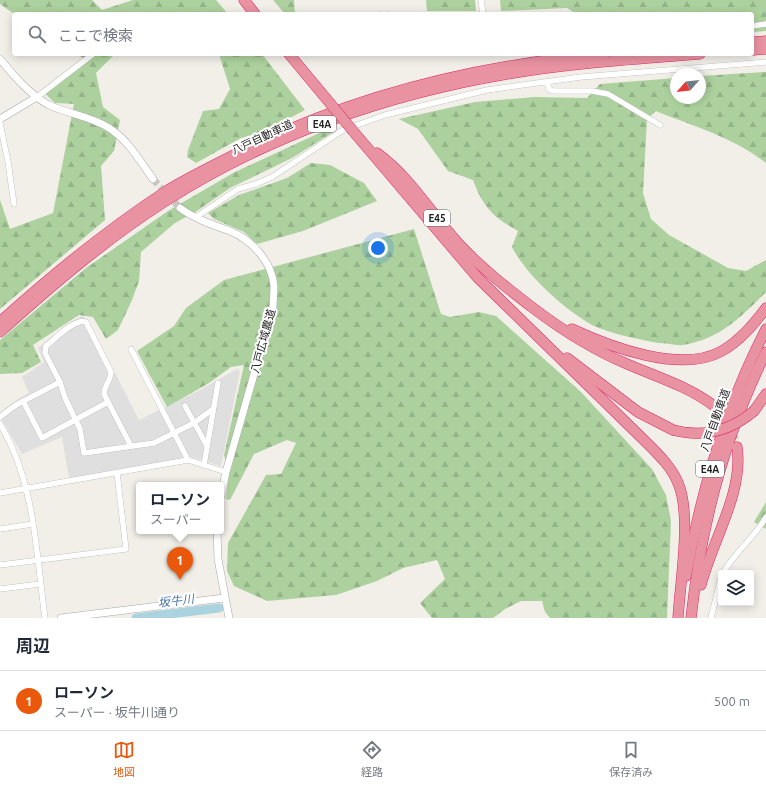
<!DOCTYPE html>
<html lang="ja">
<meta charset="utf-8">
<style>
:root{--surface:#fff;--page:#f6f6f7;--text:#1f2937;--muted:#747a83;--line:#e0e1e3;--accent:#ea580c}
body{margin:0;font-family:Ubuntu,"Noto Sans JP",sans-serif;background:var(--page);color:var(--text)}
.controls{position:absolute;right:12px;bottom:12px;display:grid;overflow:hidden;border-radius:4px;box-shadow:0 2px 10px #0003}
.controls button{width:36px;height:36px;display:grid;place-items:center;padding:0;border:0;border-bottom:1px solid var(--line);background:var(--surface);color:var(--text);font:20px sans-serif}
.compass{position:absolute;left:670px;top:68px;width:36px;height:36px;border-radius:50%;background:var(--surface);box-shadow:0 2px 10px #0003;rotate:243deg}
.you{position:absolute;left:378px;top:248px;width:14px;height:14px;margin:-10px;border:3px solid #fff;border-radius:50%;background:#1a73e8;box-shadow:0 0 0 6px #1a73e833}
.badge{display:grid;place-items:center;width:26px;height:26px;border-radius:50%;background:var(--accent);color:#fff;font-size:13px;font-weight:700}
.pin{position:absolute;translate:-50% -33px;filter:drop-shadow(0 1px 2px #0008)}
.pin::after{content:'';position:absolute;top:21px;width:14px;height:12px;background:inherit;clip-path:polygon(0 0,100% 0,50% 100%)}
.popup{position:absolute;left:136px;top:482px;width:88px;height:52px;box-sizing:border-box;display:grid;place-content:center;border-radius:4px;background:var(--surface);filter:drop-shadow(0 1px 3px #0005);font-size:13px;white-space:nowrap;color:var(--muted)}
.popup b{font-size:15px;color:var(--text)}
.popup::after{content:'';position:absolute;left:50%;top:100%;margin-left:-8px;border:8px solid transparent;border-top-color:var(--surface)}
.list{margin:0;padding:0;list-style:none}
h2{display:flex;justify-content:space-between;align-items:center;height:52px;margin:0;padding:0 16px;font-size:17px}
h2 small{font-size:13px;font-weight:400;color:var(--muted)}
.list li{display:grid;grid-template-columns:26px 1fr auto;gap:12px;align-items:center;box-sizing:border-box;height:60px;padding:0 16px;border-top:1px solid var(--line)}
.list b{display:block;font-size:15px;white-space:nowrap}
.list p{margin:0;font-size:13px;white-space:nowrap;color:var(--muted)}
.list em{font-size:13px;font-style:normal;color:var(--muted)}
.icon{flex:none;width:22px;height:22px;fill:none;stroke:currentColor;stroke-width:2;stroke-linecap:round;stroke-linejoin:round}
.map{position:relative;flex:none;width:766px;height:618px;overflow:hidden}
.search{position:absolute;background:var(--surface);box-shadow:0 2px 10px #0003;left:12px;right:12px;top:12px;height:44px;display:flex;align-items:center;gap:10px;box-sizing:border-box;padding:0 14px;border-radius:4px;color:var(--muted);font-size:15px}
.sheet{height:112px;background:var(--surface)}
nav{display:flex;justify-content:space-around;align-items:center;box-sizing:border-box;height:56px;border-top:1px solid var(--line);background:var(--surface);font-size:11px;color:var(--muted)}
nav a{display:grid;justify-items:center;gap:2px}
nav .on{color:var(--accent)}
.map>svg:first-child{display:block}
.residential{fill:#e0dfdf}
.forest{fill:url(#forest-firs)}
.lines{fill:none;stroke-linecap:round;stroke-linejoin:round}
.river{stroke:#aad3df;stroke-width:9}
.tertiary-tunnel{stroke:#c8c6c1;stroke-width:7;stroke-dasharray:7 3.5;stroke-linecap:butt}
.motorway-tunnel{stroke:#c8c6c1;stroke-width:10;stroke-dasharray:10 5;stroke-linecap:butt}
.minor-casing{stroke:#a9a9a9;stroke-width:6}
.tertiary-casing{stroke:#a9a9a9;stroke-width:8}
.motorway-casing{stroke:#dc2a67;stroke-width:11}
.minor{stroke:#fff;stroke-width:5.5}
.tertiary{stroke:#fff;stroke-width:7}
.motorway{stroke:#e892a2;stroke-width:10}
.motorway-bridge-casing{stroke:#dc2a67;stroke-width:11;stroke-linecap:butt}
.motorway-bridge{stroke:#e892a2;stroke-width:10}
.labels{text-anchor:middle;stroke-width:4;stroke-linejoin:round;paint-order:stroke}
.shield{fill:#fff;stroke:#646464;stroke-width:1}
.shield-label{font-size:10px;font-weight:bold;fill:#222}
.street-label{font-size:11px;fill:#222;stroke:#fff}
.water-label{font-size:12px;font-style:italic;fill:#4a7aab;stroke:#fff}
</style>
<div class="map">
<svg width="766" height="618" viewBox="0 0 766 618">
<defs>
<pattern id="forest-firs" width="22" height="20" patternUnits="userSpaceOnUse"><rect width="22" height="20" fill="#add19e"/><path d="M5 1l3.5 6h-7zM16 11l3.5 6h-7z" fill="#95b388"/></pattern>
</defs>
<rect width="100%" height="100%" fill="#f2efe9"/>
<path class="residential" d="M82,316L88,320L139,420L198,391L237,369L240,371L221,466L191,457L183,458L69,478L62,437L22,454L0,417V412L18,399L29,393L22,377L44,362L38,348L68,323Z"/>
<g class="forest">
<path d="M0,0H92L102,10L133,0H216L228,14H14L0,4Z"/>
<path d="M273,0H294L295,14H285Z"/>
<path d="M426,0H475L476,11H427Z"/>
<path d="M500,0H766V31L752,32V14H577L567,8L501,11Z"/>
<path d="M77,54H115L96,73L103,107L120,120L114,151L101,166L105,220L0,309V200L10,229L53,213L74,104L55,103L41,90L83,58Z"/>
<path d="M219,54H262L305,110L265,131L241,138L196,163L187,157L188,150L203,111L219,109L230,89Z"/>
<path d="M766,72V163C733,137 695,127 656,111L647,119L643,193L651,219L669,235L728,268L746,271L766,260V292C741,317 720,339 683,345C676,346 667,343 659,343C641,340 608,333 592,325C565,310 526,275 512,247L518,231C493,217 483,207 473,180L448,171L418,129L399,119L475,102L535,97L587,98L600,84L676,78V98H700V76Z"/>
<path d="M330,128L332,133L292,158L230,188L197,211L175,223L141,252L139,281L132,300L118,330L106,339L93,317L79,315L33,345L41,362L22,373L0,374V340L86,268L168,211L233,173Z"/>
<path d="M311,163L330,165L364,183L377,201L303,231L257,244L244,232L214,219L208,213L239,195L287,178Z"/>
<path d="M414,229L441,314L450,317L479,312L496,316L581,392L652,469L666,495L671,521L667,618H550L545,612L542,601H521L505,609L493,618H432L420,603L445,579L437,560L403,568L377,581L336,595L267,601L234,586L227,571L228,543L266,475L281,474L296,443L287,440L254,454L230,500L226,499L229,474L224,455L244,365L231,367L209,383L167,407L137,351L174,326L186,308L224,280Z"/>
<path d="M766,502V529L754,522Z"/>
</g>
<g class="lines">
<path class="river" d="M136,618L219,608"/>
<path class="tertiary-tunnel" d="M153,179L180,208"/>
<path class="motorway-tunnel" d="M714,406L727,424L737,447"/>
<g class="minor-casing">
<g id="minor">
<path d="M481,0L483,14"/>
<path d="M382,14H386"/>
<path d="M752,26L766,24"/>
<path d="M547,82L549,89L553,91H592L608,94L660,125"/>
<path d="M37,97L93,54"/>
<path d="M0,123L8,162L14,204"/>
<path d="M196,217L238,189L256,184L272,177L343,130L385,115L487,90L581,77L766,62"/>
<path d="M131,349L188,460"/>
<path d="M60,382L45,353L46,346C55,339 75,318 86,322L111,372C111,380 104,386 104,394L131,446"/>
<path d="M23,401L42,438L108,402"/>
<path d="M185,406L207,446"/>
<path d="M0,417L16,405L60,382L65,398L80,429L84,453L154,443L194,423L213,409"/>
<path d="M0,424C35,482 36,552 45,618"/>
<path d="M204,465L218,383"/>
<path d="M0,493L188,460L226,472"/>
<path d="M0,529L33,524"/>
<path d="M0,565L126,549L117,473"/>
<path d="M723,573C735,552 754,538 766,517"/>
<path d="M0,589L40,584"/>
<path d="M711,618L721,578"/>
</g>
</g>
<g class="tertiary-casing">
<g id="tertiary">
<path d="M0,59C14,76 30,95 49,105C68,114 91,116 109,128C128,140 140,161 153,179"/>
<path d="M0,119L37,97"/>
<path d="M180,208C195,219 213,225 230,231C252,240 272,262 274,286C274,293 273,301 273,308L226,472L221,496"/>
<path d="M217,531L218,559L229,618"/>
<path d="M61,618L224,598"/>
</g>
</g>
<g class="motorway-casing">
<g id="motorway">
<path d="M244,0L255,14"/>
<path d="M752,42L766,41"/>
<path d="M752,50L766,49"/>
<path d="M289,54L329,102"/>
<path d="M353,131L477,277L648,444C660,456 672,468 678,483C692,515 680,582 678,618"/>
<path d="M377,153C409,176 431,213 458,243C481,268 507,288 533,308C562,330 594,350 627,364C657,377 688,386 714,406"/>
<path d="M0,322C53,274 108,229 168,190C191,176 216,164 240,152C355,95 477,65 604,54"/>
<path d="M572,329C610,347 680,373 720,352C739,342 753,325 766,308"/>
<path d="M0,332C52,285 105,240 164,202C266,136 388,94 507,74C571,63 636,59 700,54"/>
<path d="M567,358L638,412L673,430"/>
<path d="M754,411L766,394"/>
<path d="M686,576C701,490 726,407 766,329"/>
<path d="M701,585C712,541 744,492 737,447"/>
<path d="M691,618C701,526 725,435 766,352"/>
</g>
</g>
<use href="#minor" class="minor"/>
<use href="#tertiary" class="tertiary"/>
<use href="#motorway" class="motorway"/>
<g class="motorway-bridge-casing">
<g id="motorway-bridge">
<path d="M329,102L353,131"/>
<path d="M673,430C703,438 729,432 754,411"/>
</g>
</g>
<use href="#motorway-bridge" class="motorway-bridge"/>
</g>
<g class="labels">
<g class="shield">
<rect x="308" y="116" width="28" height="16" rx="3"/>
<rect x="424" y="210" width="26" height="16" rx="3"/>
<rect x="696" y="461" width="28" height="16" rx="3"/>
</g>
<g class="shield-label">
<text x="322" y="128">E4A</text>
<text x="437" y="222">E45</text>
<text x="710" y="473">E4A</text>
</g>
<g class="street-label">
<text transform="translate(262 137) rotate(-25)" y="4">八戸自動車道</text>
<text transform="translate(263 341) rotate(-75)" y="4">八戸広域農道</text>
<text transform="translate(715 420) rotate(-70)" y="4">八戸自動車道</text>
</g>
<g class="water-label">
<text transform="translate(176 601) rotate(-7)" y="4">坂牛川</text>
</g>
</g>
</svg>
<div class="controls">
<button><svg class="icon" aria-label="layers" viewBox="0 0 24 24"><path d="M12 4l9 5-9 5-9-5zM3 14l9 5 9-5"/></svg></button>
</div>
<svg class="compass" viewBox="-18 -18 36 36"><path d="M0-13l5 13h-10z" fill="#e53935"/><path d="M0 13l5-13h-10z" fill="#747a83"/></svg>
<div class="you"></div>
<div class="pin badge" style="left:180px;top:580px">1</div>
<div class="popup"><b>ローソン</b>スーパー</div>
<div class="search"><svg class="icon" aria-label="search" viewBox="0 0 24 24"><circle cx="10" cy="10" r="6"/><path d="M15 15l6 6"/></svg>ここで検索</div>
</div>
<section class="sheet">
<h2>周辺<small></small></h2>
<ul class="list">
<li><span class="badge">1</span><div><b>ローソン</b><p>スーパー · 坂牛川通り</p></div><em>500 m</em></li>
</ul>
</section>
<nav>
<a class="on"><svg class="icon" aria-label="map" viewBox="0 0 24 24"><path d="M3 6l6-2 6 2 6-2v14l-6 2-6-2-6 2zM9 4v14M15 6v14"/></svg>地図</a>
<a><svg class="icon" aria-label="directions" viewBox="0 0 24 24"><path d="M12 3l9 9-9 9-9-9zM9 14v-3h6M13 9l2 2-2 2"/></svg>経路</a>
<a><svg class="icon" aria-label="saved" viewBox="0 0 24 24"><path d="M7 4h10v16l-5-4-5 4z"/></svg>保存済み</a>
</nav>
